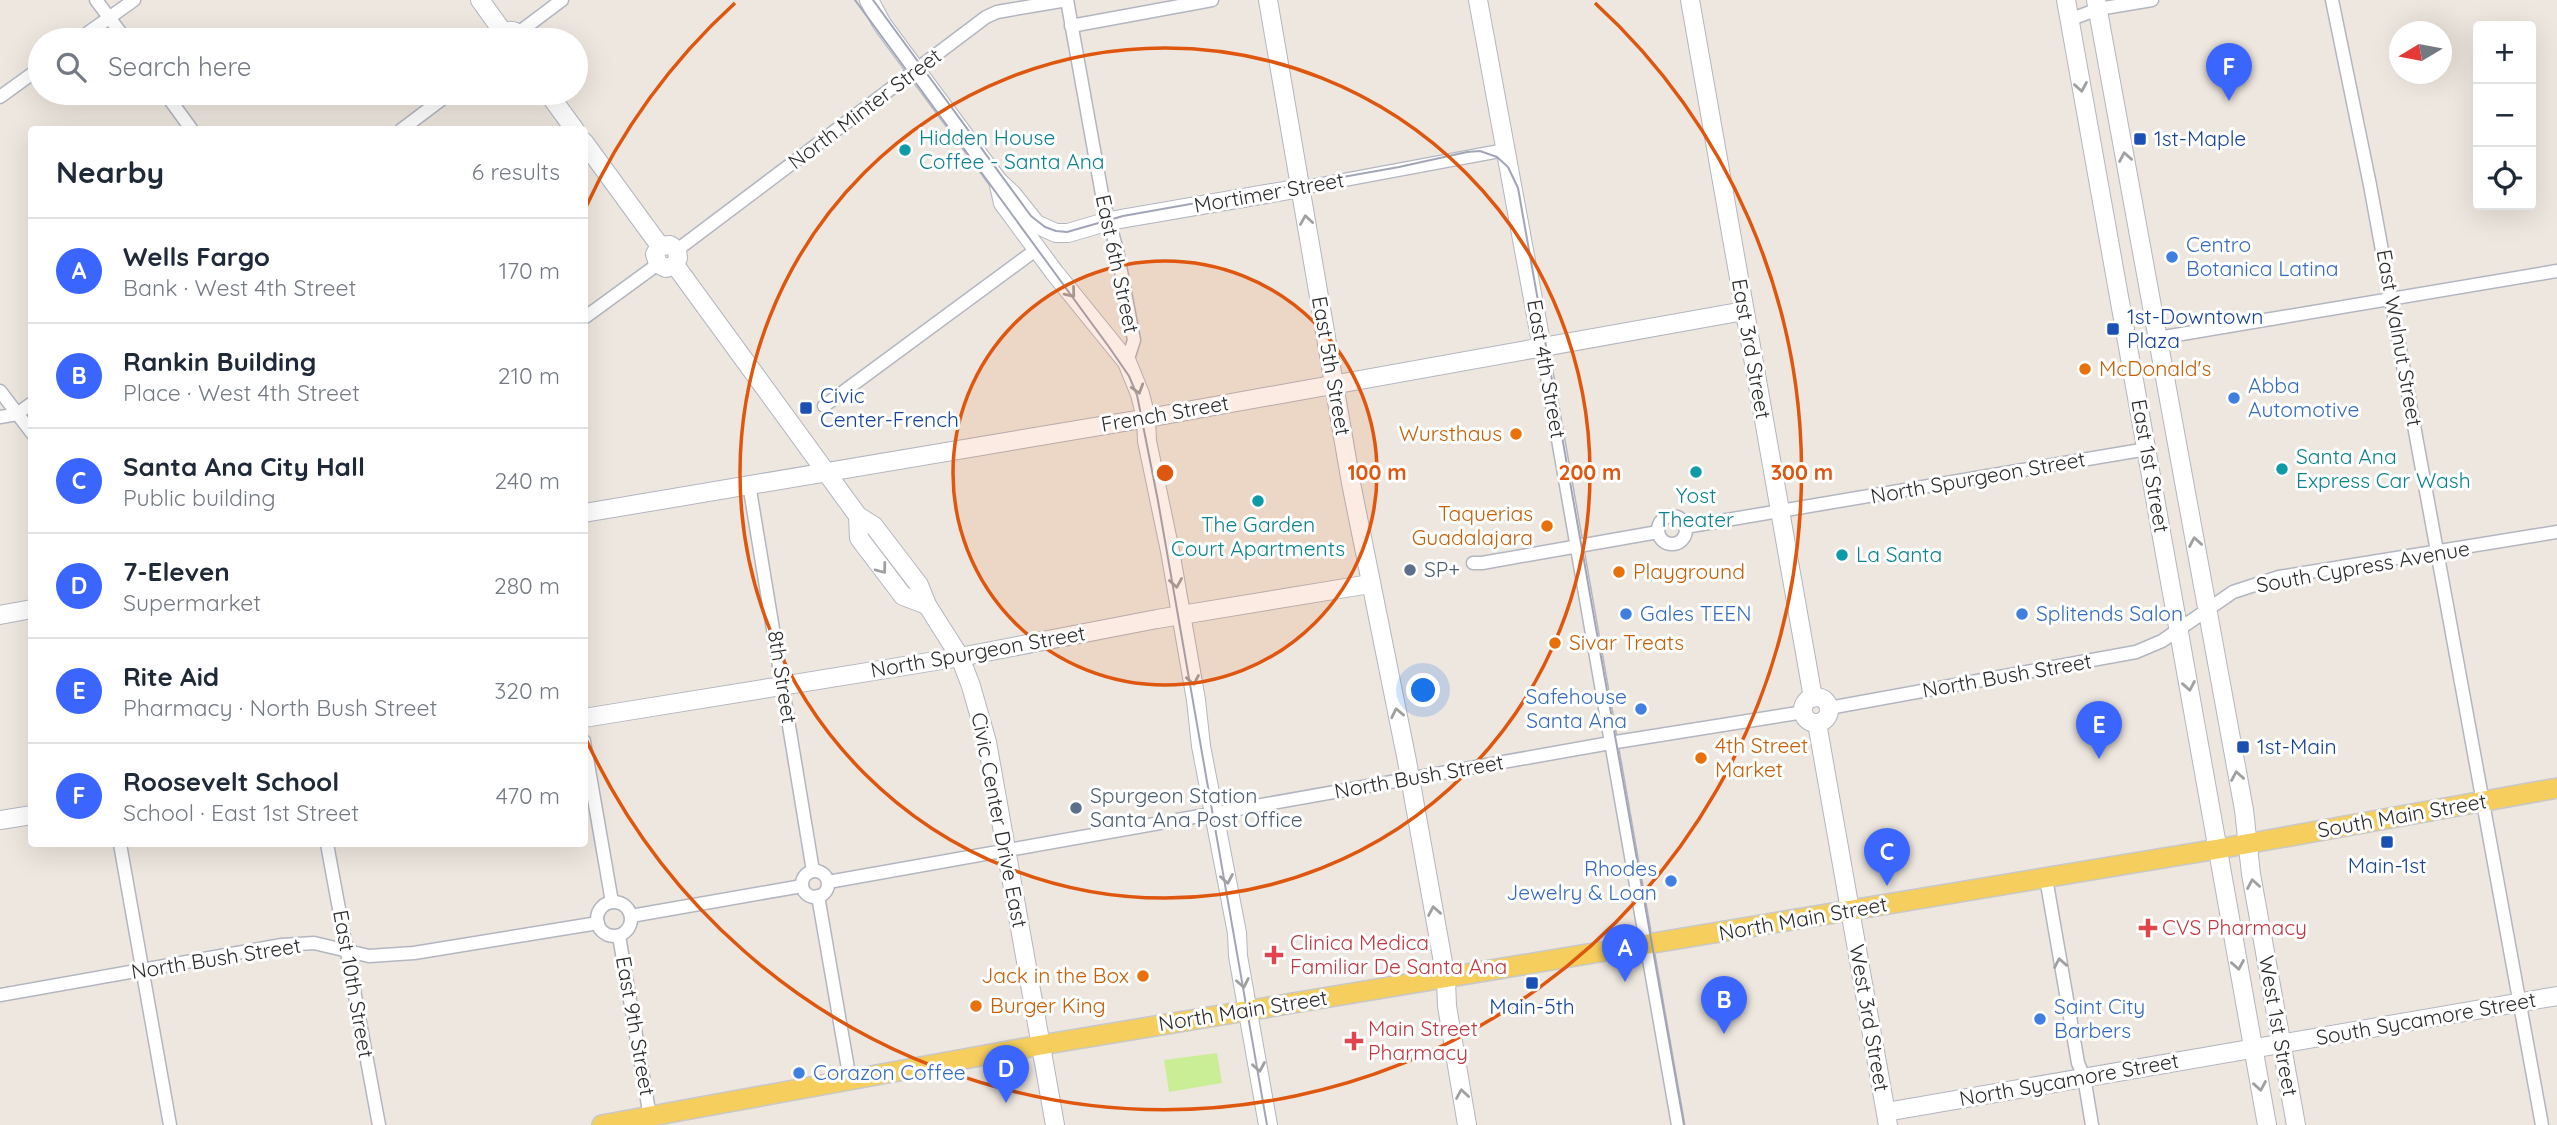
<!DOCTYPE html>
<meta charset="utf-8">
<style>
:root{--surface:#fff;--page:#f6f6f7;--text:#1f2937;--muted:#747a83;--line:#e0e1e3;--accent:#3b65ff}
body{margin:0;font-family:Quicksand,sans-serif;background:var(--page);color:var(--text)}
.controls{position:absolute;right:21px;top:21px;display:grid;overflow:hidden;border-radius:7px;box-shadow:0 7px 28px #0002}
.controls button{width:63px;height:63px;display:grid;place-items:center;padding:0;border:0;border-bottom:2px solid var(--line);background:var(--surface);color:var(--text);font:35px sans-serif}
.compass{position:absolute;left:2389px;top:21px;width:63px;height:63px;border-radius:50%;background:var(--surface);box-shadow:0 7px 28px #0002;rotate:260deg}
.you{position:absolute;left:1424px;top:691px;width:24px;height:24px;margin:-18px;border:5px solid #fff;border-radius:50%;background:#1a73e8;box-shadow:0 0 0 10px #1a73e833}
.badge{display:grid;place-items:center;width:46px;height:46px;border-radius:50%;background:var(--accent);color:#fff;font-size:23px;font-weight:700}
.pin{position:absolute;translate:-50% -58px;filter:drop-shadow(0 2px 4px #0008)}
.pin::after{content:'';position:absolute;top:37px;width:24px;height:21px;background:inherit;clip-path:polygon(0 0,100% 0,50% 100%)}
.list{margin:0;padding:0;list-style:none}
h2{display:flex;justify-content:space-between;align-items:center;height:91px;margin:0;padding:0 28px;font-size:30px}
h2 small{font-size:23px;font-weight:400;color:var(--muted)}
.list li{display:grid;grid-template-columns:46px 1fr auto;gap:21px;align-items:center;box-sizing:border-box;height:105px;padding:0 28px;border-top:2px solid var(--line)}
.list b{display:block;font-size:26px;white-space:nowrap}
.list p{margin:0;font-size:23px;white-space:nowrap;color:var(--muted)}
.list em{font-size:23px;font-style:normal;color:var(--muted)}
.icon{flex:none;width:38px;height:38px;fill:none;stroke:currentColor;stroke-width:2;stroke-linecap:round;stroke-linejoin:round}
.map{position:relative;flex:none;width:2557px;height:1125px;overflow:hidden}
.search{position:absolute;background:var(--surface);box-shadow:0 7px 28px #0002;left:28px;top:28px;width:560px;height:77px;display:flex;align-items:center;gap:18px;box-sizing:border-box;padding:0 24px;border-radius:38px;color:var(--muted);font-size:26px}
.panel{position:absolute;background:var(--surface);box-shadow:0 7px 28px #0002;left:28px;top:126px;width:560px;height:721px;border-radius:7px}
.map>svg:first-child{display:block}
.pitch{fill:#caee96}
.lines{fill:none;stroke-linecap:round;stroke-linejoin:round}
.street-casing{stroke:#b3b6c0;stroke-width:15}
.secondary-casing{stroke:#b3b6c0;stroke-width:20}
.primary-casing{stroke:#c8c8c8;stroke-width:22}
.street{stroke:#fff;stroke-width:12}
.secondary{stroke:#fff;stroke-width:18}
.primary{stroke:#f5ce5d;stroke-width:19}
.tram{stroke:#a1a5b7;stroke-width:2}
.oneway{stroke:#a0a0a0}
.ring{fill:none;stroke:#df570e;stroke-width:3.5}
.transit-dot{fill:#1a4fb4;stroke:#fff;stroke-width:2.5}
.culture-dot{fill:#0f9aa8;stroke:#fff;stroke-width:2.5}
.shop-dot{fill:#3f7fe0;stroke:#fff;stroke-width:2.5}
.food-dot{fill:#e8710a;stroke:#fff;stroke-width:2.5}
.service-dot{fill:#5c6f8a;stroke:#fff;stroke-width:2.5}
.health-dot{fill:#e0444e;stroke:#fff;stroke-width:2.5}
.labels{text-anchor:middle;stroke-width:6;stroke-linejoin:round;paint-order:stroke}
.street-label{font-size:21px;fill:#2d2d2d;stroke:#fff}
.culture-label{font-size:21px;fill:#0d838f;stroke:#fff;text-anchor:start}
.transit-label{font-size:21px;fill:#164399;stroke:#fff;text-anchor:start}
.shop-label{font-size:21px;fill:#366cbe;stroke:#fff;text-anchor:start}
.food-label{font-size:21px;fill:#c56008;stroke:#fff;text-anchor:start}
.service-label{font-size:21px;fill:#4e5e75;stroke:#fff;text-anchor:start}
.health-label{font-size:21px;fill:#be3a42;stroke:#fff;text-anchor:start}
.centre{fill:#df570e;stroke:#fff;stroke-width:3.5}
.ring-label{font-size:21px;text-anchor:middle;font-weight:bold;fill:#df570e;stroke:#fff;stroke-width:6;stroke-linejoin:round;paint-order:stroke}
</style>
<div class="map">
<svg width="2557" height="1125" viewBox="0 0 2557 1125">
<rect width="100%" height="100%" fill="#eee7df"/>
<path class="pitch" d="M1217,1053L1222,1083L1169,1092L1164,1060Z"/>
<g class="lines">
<g class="street-casing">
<g id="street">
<path d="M96,0L126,40"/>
<path d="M1067,0L1103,200L1117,250L1134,340L1127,362"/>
<path d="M2332,0L2370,185L2542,1125"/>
<path d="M2069,20L2098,9L2152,0"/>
<path d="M1071,26L1212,0"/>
<path d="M518,33L562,0"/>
<path d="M78,40L134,0"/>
<path d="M165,93L192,130"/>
<path d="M0,97L40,68"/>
<path d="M401,130L450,93"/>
<path d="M1301,188L1505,150"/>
<path d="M677,250L986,17L997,12L1067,0"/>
<path d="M584,318L658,264"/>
<path d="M2158,338L2557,271"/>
<path d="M1542,348L1678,1125"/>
<path d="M0,391L32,433"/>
<path d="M824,406L1037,249"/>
<path d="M0,417L17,414L32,403"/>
<path d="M749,484L813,871"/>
<circle cx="1672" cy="530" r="14"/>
<path d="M1685,527L2147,449"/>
<path d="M1473,563H1482L1658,532"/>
<path d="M1829,708L2136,652L2162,641L2233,592L2279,577L2557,532"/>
<path d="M584,741L612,902"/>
<path d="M120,844L170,1125"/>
<path d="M327,844L379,1125"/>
<circle cx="815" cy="884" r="13"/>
<path d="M2046,878L2078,1063L2084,1077L2092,1125"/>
<path d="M828,882L1616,742L1804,712"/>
<path d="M818,896L850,1080"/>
<circle cx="614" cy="919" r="17"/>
<path d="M631,916L802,886"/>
<path d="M619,936L650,1117"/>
<path d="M0,995L282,945L314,943L369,956L414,953L598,923"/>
</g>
</g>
<g class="secondary-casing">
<g id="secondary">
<path d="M480,0L503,32"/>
<path d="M869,0L882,24L998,181L1012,194L1036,224L1056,233H1068L1109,221L1301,188"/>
<path d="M1268,0L1351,483L1407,761L1446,979L1447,1006L1467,1125"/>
<path d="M1478,0L1542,348"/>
<path d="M1690,0L1813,698"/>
<path d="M2066,0L2267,1125"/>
<path d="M2096,0L2244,810L2251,874L2296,1125"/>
<path d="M503,32C512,29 519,31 521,40"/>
<path d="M548,93L575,130"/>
<path d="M584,142L660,246"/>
<path d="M998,181L1003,203L1054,272L1127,362L1140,394L1146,418L1147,441L1170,551L1196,700L1201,746L1237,933L1238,956L1268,1125"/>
<path d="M660,246L655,254L658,264L666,268L675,265"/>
<path d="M660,246L670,245L677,250L678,258L675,265"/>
<path d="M675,265L858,516L874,526L919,585L927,605L960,657L971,686L987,742L1055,1125"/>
<path d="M584,513L1142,419L1744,311"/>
<path d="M858,516L859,538L903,596L927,605"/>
<path d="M0,615L32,609"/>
<circle cx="1816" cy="710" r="13"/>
<path d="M584,718L960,657L1157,619L1370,584"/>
<path d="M1817,723L1888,1125"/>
<path d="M0,820L32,815"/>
<path d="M1886,1112L2557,996"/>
</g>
</g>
<g class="primary-casing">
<path id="primary" d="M602,1125L1041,1045L2218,849L2557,788"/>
</g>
<use href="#street" class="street"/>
<use href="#secondary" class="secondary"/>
<use href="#primary" class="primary"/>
<g class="tram">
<path d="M855,0L1109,347L1129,376L1137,395L1158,501L1267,1125"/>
<path d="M873,0L1031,216L1045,227L1056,231L1067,232L1123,216L1399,167L1467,152L1480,151L1497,157L1508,167L1518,188L1684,1125"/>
</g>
</g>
<defs><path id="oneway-chevron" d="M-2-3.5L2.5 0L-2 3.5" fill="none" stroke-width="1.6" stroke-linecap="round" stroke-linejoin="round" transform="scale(1.75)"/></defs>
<g class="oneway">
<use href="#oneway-chevron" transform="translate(2081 87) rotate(80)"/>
<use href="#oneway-chevron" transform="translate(2125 157) rotate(-100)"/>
<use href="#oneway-chevron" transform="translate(1306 220) rotate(-99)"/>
<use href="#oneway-chevron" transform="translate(1071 293) rotate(51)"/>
<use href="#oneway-chevron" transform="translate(1138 389) rotate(73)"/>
<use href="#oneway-chevron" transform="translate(2195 542) rotate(-100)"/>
<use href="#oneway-chevron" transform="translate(882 569) rotate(53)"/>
<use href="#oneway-chevron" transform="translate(1176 583) rotate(81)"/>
<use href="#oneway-chevron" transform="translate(1193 680) rotate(80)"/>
<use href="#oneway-chevron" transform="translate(2189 686) rotate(80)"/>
<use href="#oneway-chevron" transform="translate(1397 713) rotate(-102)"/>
<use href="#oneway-chevron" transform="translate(2237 776) rotate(-100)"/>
<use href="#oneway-chevron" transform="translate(1227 879) rotate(80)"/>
<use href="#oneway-chevron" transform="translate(2253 884) rotate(-100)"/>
<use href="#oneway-chevron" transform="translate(1434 911) rotate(-100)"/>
<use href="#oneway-chevron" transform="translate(2060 963) rotate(-100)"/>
<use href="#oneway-chevron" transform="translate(2238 965) rotate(80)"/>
<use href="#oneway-chevron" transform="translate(1243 983) rotate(79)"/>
<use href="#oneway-chevron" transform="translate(1259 1067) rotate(80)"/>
<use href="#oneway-chevron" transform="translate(2260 1086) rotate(80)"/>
<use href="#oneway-chevron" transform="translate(1462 1094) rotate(-99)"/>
</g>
<circle cx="1165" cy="473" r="212" fill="#df570e" fill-opacity=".12"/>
<g class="ring">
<circle cx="1165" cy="473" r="212"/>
<circle cx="1165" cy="473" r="425"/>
<path d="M585 209A637 637 0 0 1 735 3M1595 3A637 637 0 1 1 585 737"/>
</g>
<g class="transit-dot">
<rect x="2133" y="132" width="14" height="14" rx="3.5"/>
<rect x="2106" y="322" width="14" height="14" rx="3.5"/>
<rect x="799" y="401" width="14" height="14" rx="3.5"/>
<rect x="2236" y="740" width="14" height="14" rx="3.5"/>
<rect x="2380" y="835" width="14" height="14" rx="3.5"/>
<rect x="1525" y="976" width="14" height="14" rx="3.5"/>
</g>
<g class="culture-dot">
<circle cx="905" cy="150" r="7"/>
<circle cx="2282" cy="469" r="7"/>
<circle cx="1696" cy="472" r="7"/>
<circle cx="1258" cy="501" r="7"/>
<circle cx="1842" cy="555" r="7"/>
</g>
<g class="shop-dot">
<circle cx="2172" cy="257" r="7"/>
<circle cx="2234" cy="398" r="7"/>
<circle cx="1626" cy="614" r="7"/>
<circle cx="2022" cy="614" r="7"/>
<circle cx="1641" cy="709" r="7"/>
<circle cx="1671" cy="881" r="7"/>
<circle cx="2040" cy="1019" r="7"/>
<circle cx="799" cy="1073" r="7"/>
</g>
<g class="food-dot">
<circle cx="2085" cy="369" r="7"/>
<circle cx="1516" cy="434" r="7"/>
<circle cx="1547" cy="526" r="7"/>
<circle cx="1619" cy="572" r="7"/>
<circle cx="1555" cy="643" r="7"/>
<circle cx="1701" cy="758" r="7"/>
<circle cx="1143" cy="976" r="7"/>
<circle cx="976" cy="1006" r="7"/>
</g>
<g class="service-dot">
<circle cx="1410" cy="570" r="7"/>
<circle cx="1076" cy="808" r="7"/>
</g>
<g class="health-dot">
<path d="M2144.5 917.5h7v7h7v7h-7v7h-7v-7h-7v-7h7z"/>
<path d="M1270.5 944.5h7v7h7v7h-7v7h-7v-7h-7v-7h7z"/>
<path d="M1350.5 1030.5h7v7h7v7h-7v7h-7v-7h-7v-7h7z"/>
</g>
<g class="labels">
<g class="street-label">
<text transform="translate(865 109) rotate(-37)" y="7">North Minter Street</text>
<text transform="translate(1269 193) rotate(-10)" y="7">Mortimer Street</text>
<text transform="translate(1117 264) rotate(78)" y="7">East 6th Street</text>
<text transform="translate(2399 338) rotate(80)" y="7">East Walnut Street</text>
<text transform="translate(1751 349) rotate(80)" y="7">East 3rd Street</text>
<text transform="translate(1331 366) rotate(80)" y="7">East 5th Street</text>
<text transform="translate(1546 369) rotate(80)" y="7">East 4th Street</text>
<text transform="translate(1165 414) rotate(-10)" y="7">French Street</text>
<text transform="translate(2150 466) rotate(80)" y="7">East 1st Street</text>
<text transform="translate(1978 478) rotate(-10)" y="7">North Spurgeon Street</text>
<text transform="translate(2363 567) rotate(-10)" y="7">South Cypress Avenue</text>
<text transform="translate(978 652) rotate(-10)" y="7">North Spurgeon Street</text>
<text transform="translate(2007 676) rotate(-10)" y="7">North Bush Street</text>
<text transform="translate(782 677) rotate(81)" y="7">8th Street</text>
<text transform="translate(1419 777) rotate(-10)" y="7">North Bush Street</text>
<text transform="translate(2402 816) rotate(-10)" y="7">South Main Street</text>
<text transform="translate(999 820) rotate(79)" y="7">Civic Center Drive East</text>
<text transform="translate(1803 919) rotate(-10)" y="7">North Main Street</text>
<text transform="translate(216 959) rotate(-9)" y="7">North Bush Street</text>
<text transform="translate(353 984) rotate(80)" y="7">East 10th Street</text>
<text transform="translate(1243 1011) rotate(-9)" y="7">North Main Street</text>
<text transform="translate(1869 1018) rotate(80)" y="7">West 3rd Street</text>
<text transform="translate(2426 1019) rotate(-10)" y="7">South Sycamore Street</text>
<text transform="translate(635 1026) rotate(80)" y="7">East 9th Street</text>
<text transform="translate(2278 1026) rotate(80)" y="7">West 1st Street</text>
<text transform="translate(2069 1080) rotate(-10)" y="7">North Sycamore Street</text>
</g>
<g class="culture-label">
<text x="919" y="145">Hidden House<tspan x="919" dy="24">Coffee - Santa Ana</tspan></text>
<text x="2296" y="464">Santa Ana<tspan x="2296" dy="24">Express Car Wash</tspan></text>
<text x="1696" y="503" text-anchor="middle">Yost<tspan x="1696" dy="24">Theater</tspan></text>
<text x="1258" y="532" text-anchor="middle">The Garden<tspan x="1258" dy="24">Court Apartments</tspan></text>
<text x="1856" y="562">La Santa</text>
</g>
<g class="transit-label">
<text x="2154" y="146">1st-Maple</text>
<text x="2127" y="324">1st-Downtown<tspan x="2127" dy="24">Plaza</tspan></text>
<text x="820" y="403">Civic<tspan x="820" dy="24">Center-French</tspan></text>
<text x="2257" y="754">1st-Main</text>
<text x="2387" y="873" text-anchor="middle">Main-1st</text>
<text x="1532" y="1014" text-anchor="middle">Main-5th</text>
</g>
<g class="shop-label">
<text x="2186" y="252">Centro<tspan x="2186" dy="24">Botanica Latina</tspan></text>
<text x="2248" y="393">Abba<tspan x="2248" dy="24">Automotive</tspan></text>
<text x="1640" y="621">Gales TEEN</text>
<text x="2036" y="621">Splitends Salon</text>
<text x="1627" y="704" text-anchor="end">Safehouse<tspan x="1627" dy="24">Santa Ana</tspan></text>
<text x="1657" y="876" text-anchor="end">Rhodes<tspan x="1657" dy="24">Jewelry &amp; Loan</tspan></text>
<text x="2054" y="1014">Saint City<tspan x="2054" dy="24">Barbers</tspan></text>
<text x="813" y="1080">Corazon Coffee</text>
</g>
<g class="food-label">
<text x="2099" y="376">McDonald's</text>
<text x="1502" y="441" text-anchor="end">Wursthaus</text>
<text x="1533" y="521" text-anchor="end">Taquerias<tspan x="1533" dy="24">Guadalajara</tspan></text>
<text x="1633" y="579">Playground</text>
<text x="1569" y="650">Sivar Treats</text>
<text x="1715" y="753">4th Street<tspan x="1715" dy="24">Market</tspan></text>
<text x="1129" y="983" text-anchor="end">Jack in the Box</text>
<text x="990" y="1013">Burger King</text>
</g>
<g class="service-label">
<text x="1424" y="577">SP+</text>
<text x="1090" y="803">Spurgeon Station<tspan x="1090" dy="24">Santa Ana Post Office</tspan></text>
</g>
<g class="health-label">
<text x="2162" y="935">CVS Pharmacy</text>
<text x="1290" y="950">Clinica Medica<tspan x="1290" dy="24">Familiar De Santa Ana</tspan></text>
<text x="1368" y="1036">Main Street<tspan x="1368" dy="24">Pharmacy</tspan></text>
</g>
</g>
<circle cx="1165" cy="473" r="10" class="centre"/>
<g class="ring-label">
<text x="1377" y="480">100 m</text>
<text x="1590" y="480">200 m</text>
<text x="1802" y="480">300 m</text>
</g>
</svg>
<div class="controls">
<button>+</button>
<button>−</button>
<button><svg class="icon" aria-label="locate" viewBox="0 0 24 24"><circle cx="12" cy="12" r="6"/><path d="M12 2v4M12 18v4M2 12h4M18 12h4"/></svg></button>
</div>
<svg class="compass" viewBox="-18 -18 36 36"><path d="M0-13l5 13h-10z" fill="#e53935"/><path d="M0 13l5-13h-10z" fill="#747a83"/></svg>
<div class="you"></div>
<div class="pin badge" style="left:1625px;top:982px">A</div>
<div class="pin badge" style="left:1724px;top:1034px">B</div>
<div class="pin badge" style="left:1887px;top:886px">C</div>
<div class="pin badge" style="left:1006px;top:1103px">D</div>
<div class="pin badge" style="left:2099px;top:759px">E</div>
<div class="pin badge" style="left:2229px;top:101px">F</div>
<div class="search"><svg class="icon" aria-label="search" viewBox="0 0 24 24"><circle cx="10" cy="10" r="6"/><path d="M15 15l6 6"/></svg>Search here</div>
<section class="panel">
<h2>Nearby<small>6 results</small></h2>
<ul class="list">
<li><span class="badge">A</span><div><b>Wells Fargo</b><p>Bank · West 4th Street</p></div><em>170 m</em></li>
<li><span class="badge">B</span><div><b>Rankin Building</b><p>Place · West 4th Street</p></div><em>210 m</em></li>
<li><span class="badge">C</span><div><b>Santa Ana City Hall</b><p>Public building</p></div><em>240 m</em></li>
<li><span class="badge">D</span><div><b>7-Eleven</b><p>Supermarket</p></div><em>280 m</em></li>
<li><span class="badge">E</span><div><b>Rite Aid</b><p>Pharmacy · North Bush Street</p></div><em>320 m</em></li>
<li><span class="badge">F</span><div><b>Roosevelt School</b><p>School · East 1st Street</p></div><em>470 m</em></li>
</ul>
</section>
</div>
